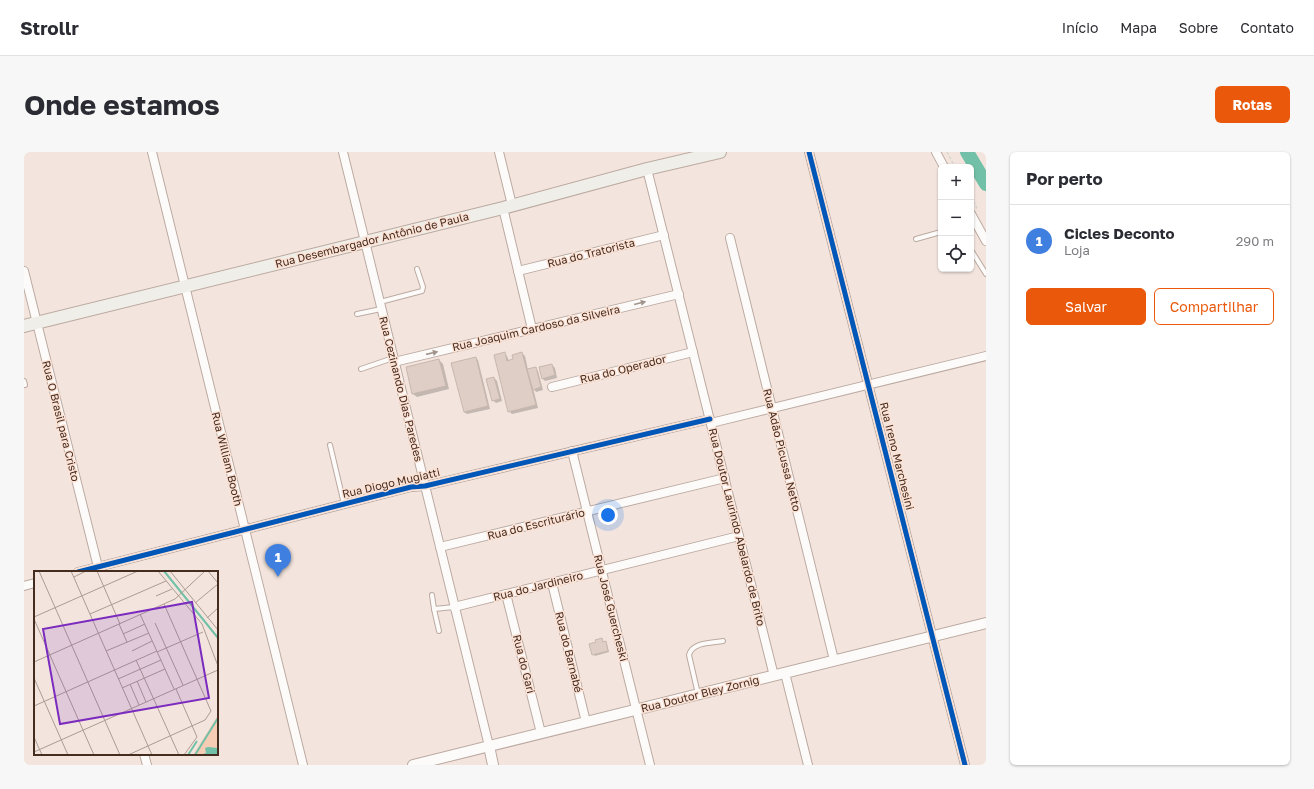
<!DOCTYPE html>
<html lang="pt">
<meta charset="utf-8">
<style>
:root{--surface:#fff;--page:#f7f7f7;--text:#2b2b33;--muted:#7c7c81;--line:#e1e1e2;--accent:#ea580c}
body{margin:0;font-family:"Golos Text",sans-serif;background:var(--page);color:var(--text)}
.controls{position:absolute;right:12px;top:12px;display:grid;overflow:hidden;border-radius:6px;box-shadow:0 1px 3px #0004}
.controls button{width:36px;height:36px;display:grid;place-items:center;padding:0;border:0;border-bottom:1px solid var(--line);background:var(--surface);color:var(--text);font:20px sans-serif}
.you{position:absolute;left:584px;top:363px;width:14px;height:14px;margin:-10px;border:3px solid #fff;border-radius:50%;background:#1a73e8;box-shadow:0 0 0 6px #1a73e833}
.badge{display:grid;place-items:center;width:26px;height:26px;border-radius:50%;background:var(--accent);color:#fff;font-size:13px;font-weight:700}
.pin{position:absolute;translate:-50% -33px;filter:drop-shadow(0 1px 2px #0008)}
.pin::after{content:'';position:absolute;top:21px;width:14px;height:12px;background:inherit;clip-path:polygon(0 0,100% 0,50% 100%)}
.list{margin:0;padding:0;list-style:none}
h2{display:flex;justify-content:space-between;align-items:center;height:52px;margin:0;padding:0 16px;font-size:17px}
h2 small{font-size:13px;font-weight:400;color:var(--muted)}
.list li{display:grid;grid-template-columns:26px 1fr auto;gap:12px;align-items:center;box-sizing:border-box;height:72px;padding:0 16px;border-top:1px solid var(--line)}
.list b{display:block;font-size:15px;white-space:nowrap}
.list p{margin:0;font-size:13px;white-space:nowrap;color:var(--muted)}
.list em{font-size:13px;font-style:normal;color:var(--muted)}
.actions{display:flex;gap:8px;padding:12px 16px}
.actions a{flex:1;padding:9px 0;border:1px solid var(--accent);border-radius:6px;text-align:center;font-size:14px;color:var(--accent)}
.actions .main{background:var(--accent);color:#fff}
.icon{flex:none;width:22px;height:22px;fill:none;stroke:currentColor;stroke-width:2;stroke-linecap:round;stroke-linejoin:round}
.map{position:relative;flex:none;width:962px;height:613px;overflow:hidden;border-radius:6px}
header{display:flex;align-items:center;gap:24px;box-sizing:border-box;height:56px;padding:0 20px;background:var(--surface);border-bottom:1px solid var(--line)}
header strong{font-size:19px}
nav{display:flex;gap:22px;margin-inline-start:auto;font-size:14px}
.intro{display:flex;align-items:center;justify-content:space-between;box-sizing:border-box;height:96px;padding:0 24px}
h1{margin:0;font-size:28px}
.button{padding:10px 18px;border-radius:6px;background:var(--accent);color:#fff;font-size:14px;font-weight:700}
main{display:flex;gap:24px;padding:0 24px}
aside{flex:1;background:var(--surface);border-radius:6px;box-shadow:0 1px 3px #0004}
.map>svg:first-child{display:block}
.shadow{fill:#0003}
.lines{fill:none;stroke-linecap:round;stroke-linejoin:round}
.river{stroke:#72c0a7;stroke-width:14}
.building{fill:#decec5;stroke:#c8b7ad}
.service-casing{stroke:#bbaaa1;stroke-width:6}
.minor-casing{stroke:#bbaaa1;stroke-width:10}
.tertiary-casing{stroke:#bbaaa1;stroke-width:12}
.secondary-casing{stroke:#bbaaa1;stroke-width:14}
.path{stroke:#d9d4d1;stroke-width:1.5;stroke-dasharray:3 2;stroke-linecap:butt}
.service{stroke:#fdfbfa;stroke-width:4}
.minor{stroke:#fdfbfa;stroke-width:8}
.tertiary{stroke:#fdfbfa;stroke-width:10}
.secondary{stroke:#f0eee8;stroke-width:12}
.cycleway-casing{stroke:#fce2d5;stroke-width:8}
.cycleway{stroke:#0057b8;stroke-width:5}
.oneway{fill:#a0948c}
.labels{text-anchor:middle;stroke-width:3;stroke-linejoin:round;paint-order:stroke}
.street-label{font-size:11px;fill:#442c1f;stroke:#fce2d5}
.inset-river{fill:none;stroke:#72c0a7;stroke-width:2}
.inset-road{fill:none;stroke:#ad9b92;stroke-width:1}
.view{fill:#7b2cbf;fill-opacity:0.15;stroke:#7b2cbf;stroke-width:2}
.inset-edge{fill:none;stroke:#442c1f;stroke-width:2}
</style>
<header>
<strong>Strollr</strong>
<nav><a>Início</a><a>Mapa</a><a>Sobre</a><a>Contato</a></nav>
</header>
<div class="intro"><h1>Onde estamos</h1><a class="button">Rotas</a></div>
<main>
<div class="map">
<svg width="962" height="613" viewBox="0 0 962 613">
<rect width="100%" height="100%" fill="#f3e5de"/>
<g class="shadow">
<path d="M480,201L483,204L485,209L490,208L498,201L501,204L504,218L511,216L514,219L519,238L512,240L509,236L514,256L488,262L485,259Z"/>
<path d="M451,206L454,208L466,257L443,262L440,260Z"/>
<path d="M415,208L419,212L425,237L393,245L389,242Z"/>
<path d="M528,213L531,216L533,226L521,229L518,226Z"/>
<path d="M470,226L473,229L478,249L472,251L469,248Z"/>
<path d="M578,487L580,491L583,492L585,500L571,504L569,502L573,491Z"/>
</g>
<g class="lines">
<path class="river" d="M943,0L962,32"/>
</g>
<g class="building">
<path d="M481,200L483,209L489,207L488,203L498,200L512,253L484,260L470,203Z"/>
<path d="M452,205L464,254L440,260L427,211Z"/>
<path d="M415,207L422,234L388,242L382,215Z"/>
<path d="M528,212L531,223L518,227L515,215Z"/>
<path d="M512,215L517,235L509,238L503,217Z"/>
<path d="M470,225L476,247L468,249L462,227Z"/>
<path d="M578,486L579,490L582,489L584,499L568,503L565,492L572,490L571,488Z"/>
</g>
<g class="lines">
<g class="service-casing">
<g id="service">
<path d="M892,87L917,80"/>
<path d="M947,98L962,122"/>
<path d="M356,150L398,139L399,135L393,117"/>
<path d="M333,162L357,157"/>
<path d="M337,217L369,206"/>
<path d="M0,229L1,233"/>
<path d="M306,293L320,352"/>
<path d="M408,443L410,457L430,455"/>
<path d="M410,457L415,479"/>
<path d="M674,542L665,503C668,490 688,491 699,489"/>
</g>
</g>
<g class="minor-casing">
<g id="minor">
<path d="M128,0L279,613"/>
<path d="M319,0L465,594"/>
<path d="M475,0L488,53"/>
<path d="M785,0L941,613"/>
<path d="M912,0L920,15"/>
<path d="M623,17L750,524"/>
<path d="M479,56L508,177"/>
<path d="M947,62L962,89"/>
<path d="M706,86L810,508"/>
<path d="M0,119L75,419"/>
<path d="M494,119L640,83"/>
<path d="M370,210L655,142"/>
<path d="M528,235L669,200"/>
<path d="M687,271L962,204"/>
<path d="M548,299L626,613"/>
<path d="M416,395L701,326"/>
<path d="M54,420L387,335L401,334L686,267"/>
<path d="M528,431L562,570"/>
<path d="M0,434L11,431"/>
<path d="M482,442L517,581"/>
<path d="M430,455L715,384"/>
<path d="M761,521L784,613"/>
<path d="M120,602L123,613"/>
</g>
</g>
<g class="tertiary-casing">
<g id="tertiary">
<path d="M465,594L469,613"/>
<path d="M389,613L962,471"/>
</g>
</g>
<g class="secondary-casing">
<path id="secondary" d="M0,174L479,56L623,17L696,0"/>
</g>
<g class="path">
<path d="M923,0L931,15"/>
<path d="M947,45L954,58"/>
</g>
<use href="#service" class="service"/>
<use href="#minor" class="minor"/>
<use href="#tertiary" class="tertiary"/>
<use href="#secondary" class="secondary"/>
<g class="cycleway-casing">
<g id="cycleway">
<path d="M785,0L941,613"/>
<path d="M54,420L387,335L401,334L686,267"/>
</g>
</g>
<use href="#cycleway" class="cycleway"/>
</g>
<defs><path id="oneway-solid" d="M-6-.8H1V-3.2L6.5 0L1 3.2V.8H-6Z"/></defs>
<g class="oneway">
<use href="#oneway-solid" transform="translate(616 151) rotate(-14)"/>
<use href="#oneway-solid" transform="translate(408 201) rotate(-13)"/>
</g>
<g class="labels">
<g class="street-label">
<text transform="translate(348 88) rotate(-14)" y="4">Rua Desembargador Antônio de Paula</text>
<text transform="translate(567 101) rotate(-14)" y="4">Rua do Tratorista</text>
<text transform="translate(512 176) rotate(-13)" y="4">Rua Joaquim Cardoso da Silveira</text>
<text transform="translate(599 217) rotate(-14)" y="4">Rua do Operador</text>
<text transform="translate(377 237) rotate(76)" y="4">Rua Cezinando Dias Paredes</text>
<text transform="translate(37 269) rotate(76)" y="4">Rua O Brasil para Cristo</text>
<text transform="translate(758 298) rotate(76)" y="4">Rua Adão Picussa Netto</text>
<text transform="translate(873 304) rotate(76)" y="4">Rua Ireno Marchesini</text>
<text transform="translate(203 307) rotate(76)" y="4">Rua William Booth</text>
<text transform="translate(367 331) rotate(-13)" y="4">Rua Diogo Mugiatti</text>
<text transform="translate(512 372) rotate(-14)" y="4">Rua do Escriturário</text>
<text transform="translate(713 375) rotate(76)" y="4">Rua Doutor Laurindo Abelardo de Brito</text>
<text transform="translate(514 434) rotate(-14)" y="4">Rua do Jardineiro</text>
<text transform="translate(587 456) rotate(76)" y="4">Rua José Guercheski</text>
<text transform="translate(545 500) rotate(76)" y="4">Rua do Barnabé</text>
<text transform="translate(500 512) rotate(76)" y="4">Rua do Gari</text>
<text transform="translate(676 542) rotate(-14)" y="4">Rua Doutor Bley Zornig</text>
</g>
</g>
<g transform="translate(10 419)">
<rect width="184" height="184" fill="#f3e5de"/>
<path d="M184,144V184H159Z" fill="#f6ccb5"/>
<path d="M174,176L184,177V184H166L172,182L171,177Z" fill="#72c0a7"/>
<path class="inset-river" d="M130,0L184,67M154,184L163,170M161,184L184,147"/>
<path class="inset-road" d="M5,0L86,184M37,0L118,184M63,0L86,53M124,0L168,53L184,95M136,0L184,59M174,0L184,12M40,6L52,0M122,25L138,18M161,32L184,13M56,43L132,10M106,43L140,118M0,46L104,0M173,47L184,37M0,48L60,184M121,52L149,114M85,53L93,71M89,63L111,53M72,80L115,62M98,80L118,70M123,81L169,61M102,89L145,184M0,91L141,28L171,0M0,107L34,184M84,108L127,89M103,110L112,131M96,113L105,134M88,117L131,98M142,118L163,166L150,184M0,135L123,80M0,166L8,184M0,181L184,99M94,184L171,149L177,140L130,33"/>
<path class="view" d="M158,31L175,127L26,153L9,58Z"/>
<rect width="184" height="184" class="inset-edge"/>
</g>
</svg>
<div class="controls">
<button>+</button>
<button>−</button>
<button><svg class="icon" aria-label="locate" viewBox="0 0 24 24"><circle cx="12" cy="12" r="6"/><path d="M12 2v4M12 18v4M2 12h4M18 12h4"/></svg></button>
</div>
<div class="you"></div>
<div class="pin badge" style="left:254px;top:425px;background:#3f7fe0">1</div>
</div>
<aside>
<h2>Por perto<small></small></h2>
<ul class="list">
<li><span class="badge" style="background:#3f7fe0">1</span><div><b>Cicles Deconto</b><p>Loja</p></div><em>290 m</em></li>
</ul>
<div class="actions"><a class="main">Salvar</a><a>Compartilhar</a></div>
</aside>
</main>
